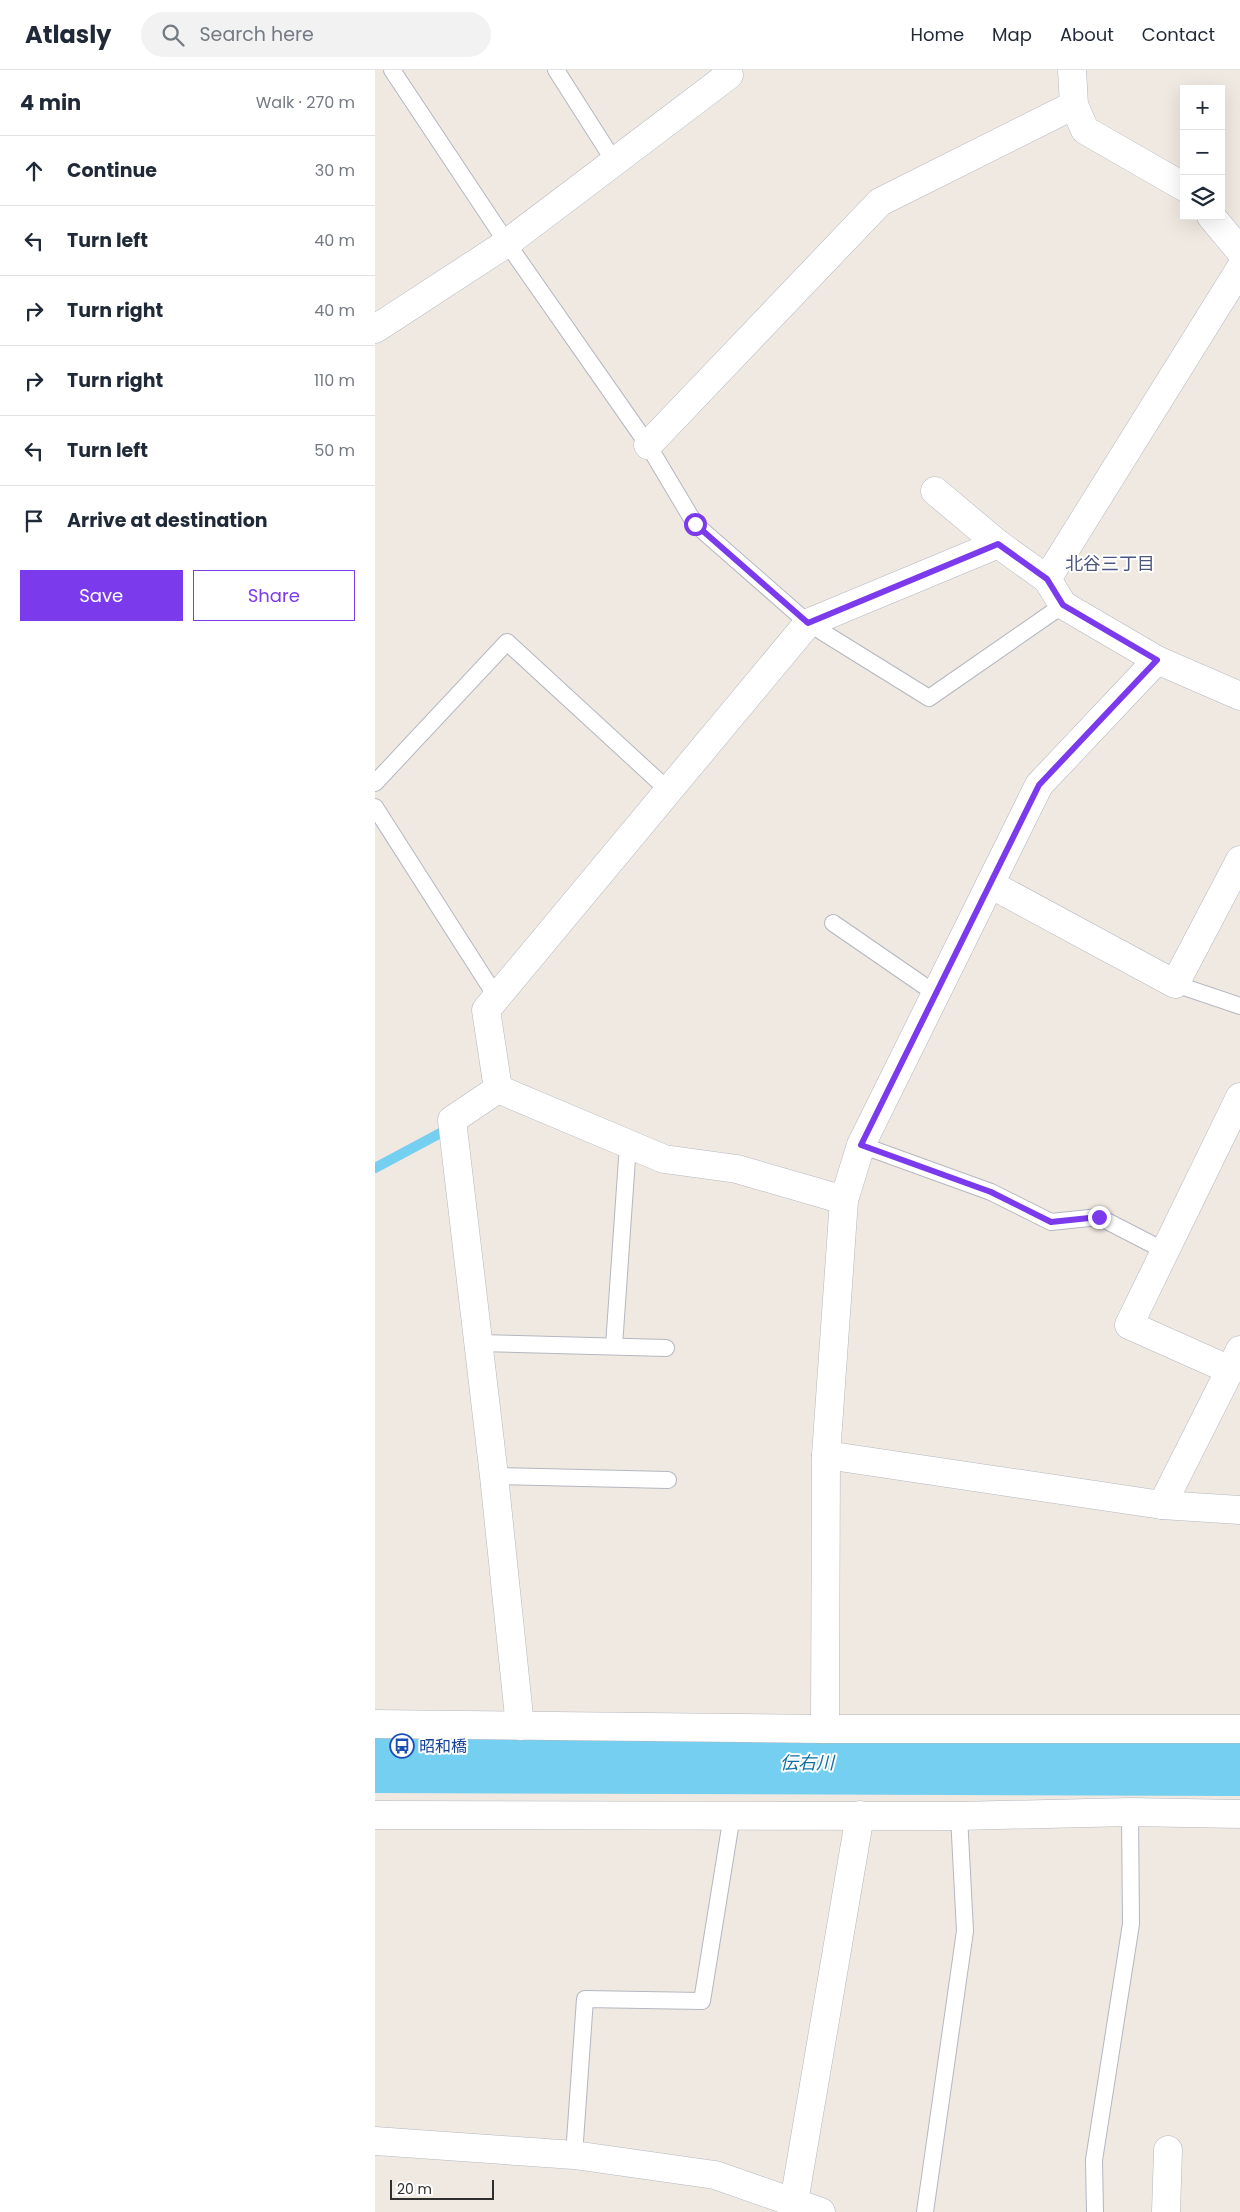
<!DOCTYPE html>
<meta charset="utf-8">
<style>
:root{--surface:#fff;--page:#f2f2f3;--text:#1f2937;--muted:#747a83;--line:#e0e1e3;--accent:#7c3aed}
body{margin:0;font-family:Poppins,"Noto Sans JP",sans-serif;background:var(--page);color:var(--text)}
.controls{position:absolute;right:15px;top:15px;display:grid;overflow:hidden;border-radius:0px;box-shadow:0 5px 20px #0002}
.controls button{width:45px;height:45px;display:grid;place-items:center;padding:0;border:0;border-bottom:1px solid var(--line);background:var(--surface);color:var(--text);font:25px sans-serif}
.scale{position:absolute;left:15px;bottom:12px;width:104px;box-sizing:border-box;padding-left:5px;border:2px solid #2e2e2e;border-top:0;font-size:14px;line-height:18px;white-space:nowrap;color:#2e2e2e;-webkit-text-stroke:4px #fff;paint-order:stroke}
.stop{position:absolute;width:15px;height:15px;margin:-11px;border:4px solid #7c3aed;border-radius:50%;background:#fff}
.stop.end{background:#7c3aed;border-color:#fff;box-shadow:0 1px 5px #0008}
.list{margin:0;padding:0;list-style:none}
h2{display:flex;justify-content:space-between;align-items:center;height:65px;margin:0;padding:0 20px;font-size:21px}
h2 small{font-size:16px;font-weight:400;color:var(--muted)}
.list li{display:grid;grid-template-columns:32px 1fr auto;gap:15px;align-items:center;box-sizing:border-box;height:70px;padding:0 20px;border-top:1px solid var(--line)}
.list b{display:block;font-size:19px;white-space:nowrap}
.list em{font-size:16px;font-style:normal;color:var(--muted)}
.actions{display:flex;gap:10px;padding:15px 20px}
.actions a{flex:1;padding:11px 0;border:1px solid var(--accent);border-radius:0px;text-align:center;font-size:18px;color:var(--accent)}
.actions .main{background:var(--accent);color:#fff}
.icon{flex:none;width:28px;height:28px;fill:none;stroke:currentColor;stroke-width:2;stroke-linecap:round;stroke-linejoin:round}
.map{position:relative;flex:none;width:865px;height:2142px;overflow:hidden}
header{display:flex;align-items:center;gap:30px;box-sizing:border-box;height:70px;padding:0 25px;background:var(--surface);border-bottom:1px solid var(--line)}
header strong{font-size:24px}
nav{display:flex;gap:28px;margin-inline-start:auto;font-size:18px}
.search{width:350px;height:45px;background:var(--page);display:flex;align-items:center;gap:12px;box-sizing:border-box;padding:0 18px;border-radius:28px;color:var(--muted);font-size:19px}
main{display:flex}
aside{flex:1;background:var(--surface)}
.map>svg:first-child{display:block}
.lines{fill:none;stroke-linecap:round;stroke-linejoin:round}
.stream{stroke:#75cff0;stroke-width:10}
.river{stroke:#75cff0;stroke-width:62}
.lane-casing{stroke:#b4b7c1;stroke-width:18}
.street-casing{stroke:#b4b7c1;stroke-width:29}
.secondary-casing{stroke:#b4b7c1;stroke-width:29}
.lane{stroke:#fff;stroke-width:16}
.street{stroke:#fff;stroke-width:28}
.secondary{stroke:#fff;stroke-width:28}
.route{stroke:#7c3aed;stroke-width:6}
.labels{text-anchor:middle;stroke-width:4;stroke-linejoin:round;paint-order:stroke}
.transit-label{font-size:16px;fill:#164399;stroke:#fff;text-anchor:start}
.neighbourhood-label{font-size:18px;fill:#4d5680;stroke:#fff}
.water-label{font-size:18px;font-style:italic;fill:#0d6fa3;stroke:#fff}
</style>
<header>
<strong>Atlasly</strong>
<div class="search"><svg class="icon" aria-label="search" viewBox="0 0 24 24"><circle cx="10" cy="10" r="6"/><path d="M15 15l6 6"/></svg>Search here</div>
<nav><a>Home</a><a>Map</a><a>About</a><a>Contact</a></nav>
</header>
<main>
<aside>
<h2>4 min<small>Walk · 270 m</small></h2>
<ul class="list">
<li><svg class="icon" aria-label="ahead" viewBox="0 0 24 24"><path d="M12 20V5M6 11l6-6 6 6"/></svg><div><b>Continue</b></div><em>30 m</em></li>
<li><svg class="icon" aria-label="left" viewBox="0 0 24 24"><path d="M17 20v-9H6M10 6l-5 5 5 5"/></svg><div><b>Turn left</b></div><em>40 m</em></li>
<li><svg class="icon" aria-label="right" viewBox="0 0 24 24"><path d="M7 20v-9h11M14 6l5 5-5 5"/></svg><div><b>Turn right</b></div><em>40 m</em></li>
<li><svg class="icon" aria-label="right" viewBox="0 0 24 24"><path d="M7 20v-9h11M14 6l5 5-5 5"/></svg><div><b>Turn right</b></div><em>110 m</em></li>
<li><svg class="icon" aria-label="left" viewBox="0 0 24 24"><path d="M17 20v-9H6M10 6l-5 5 5 5"/></svg><div><b>Turn left</b></div><em>50 m</em></li>
<li><svg class="icon" aria-label="arrive" viewBox="0 0 24 24"><path d="M6 21V4h12l-3 4 3 4H6"/></svg><div><b>Arrive at destination</b></div></li>
</ul>
<div class="actions"><a class="main">Save</a><a>Share</a></div>
</aside>
<div class="map">
<svg width="865" height="2142" viewBox="0 0 865 2142">
<rect width="100%" height="100%" fill="#efe9e1"/>
<g class="lines">
<path class="stream" d="M0,1098L73,1059"/>
<path class="river" d="M0,1692L865,1695"/>
<g class="lane-casing">
<g id="lane">
<path d="M17,0L132,173L273,375L320,454L433,553L554,628L688,535"/>
<path d="M181,0L239,91"/>
<path d="M0,713L132,572L293,720"/>
<path d="M0,737L122,928"/>
<path d="M458,853L561,924"/>
<path d="M800,914L865,936"/>
<path d="M486,1075L616,1122L676,1152L724,1147L790,1181"/>
<path d="M103,1273L291,1278"/>
<path d="M239,1276L253,1074"/>
<path d="M119,1406L293,1410"/>
<path d="M199,2085L210,1929L327,1931L357,1745"/>
<path d="M550,2142L590,1861L584,1746"/>
<path d="M720,2142L719,2090L756,1854L755,1742"/>
</g>
</g>
<g class="street-casing">
<g id="street">
<path d="M697,0L699,35L710,60L809,117"/>
<path d="M836,146L865,181"/>
<path d="M0,259L132,173L354,5L352,0"/>
<path d="M273,375L505,132L699,35"/>
<path d="M560,421L623,474L672,509L688,535L782,590L865,626"/>
<path d="M672,509L865,199"/>
<path d="M615,814L800,914L865,790"/>
<path d="M123,1019L289,1089L362,1099L469,1130"/>
<path d="M855,1300L754,1255L865,1027"/>
<path d="M451,1385L787,1435L865,1440"/>
<path d="M787,1435L865,1280"/>
<path d="M145,1656L119,1406L77,1050L123,1019L111,940L433,553L623,474"/>
<path d="M450,1659L451,1385L469,1130L486,1075L664,715L782,590"/>
<path d="M0,1745L584,1746L755,1742L865,1744"/>
<path d="M0,2071L199,2085L340,2105L446,2142"/>
<path d="M419,2132L485,1745"/>
<path d="M791,2142L793,2080"/>
</g>
</g>
<g class="secondary-casing">
<path id="secondary" d="M0,1654L450,1659H865"/>
</g>
<use href="#lane" class="lane"/>
<use href="#street" class="street"/>
<use href="#secondary" class="secondary"/>
</g>
<g class="lines">
<path class="route" d="M320,454L433,553L623,474L672,509L688,535L782,590L664,715L486,1075L616,1122L676,1152L724,1147"/>
</g>
<defs>
<g id="bus-ring" transform="scale(1.25)"><circle r="9.5" fill="#fff" stroke="#1a4fb4" stroke-width="1.5"/><path d="M-5-6H5V4H4V6H2V4H-2V6H-4V4H-5ZM-3.5-4V0h7V-4ZM-3.5 1.2v1.5H-2V1.2ZM2 1.2v1.5H3.5V1.2Z" fill="#1a4fb4"/></g>
</defs>
<g fill-rule="evenodd">
<use href="#bus-ring" x="27" y="1676"/>
</g>
<g class="labels">
<g class="transit-label">
<text x="44" y="1682">昭和橋</text>
</g>
<g class="neighbourhood-label">
<text x="735" y="500">北谷三丁目</text>
</g>
<g class="water-label">
<text x="432" y="1699">伝右川</text>
</g>
</g>
</svg>
<div class="controls">
<button>+</button>
<button>−</button>
<button><svg class="icon" aria-label="layers" viewBox="0 0 24 24"><path d="M12 4l9 5-9 5-9-5zM3 14l9 5 9-5"/></svg></button>
</div>
<div class="scale">20 m</div>
<div class="stop" style="left:320px;top:454px"></div>
<div class="stop end" style="left:724px;top:1147px"></div>
</div>
</main>
